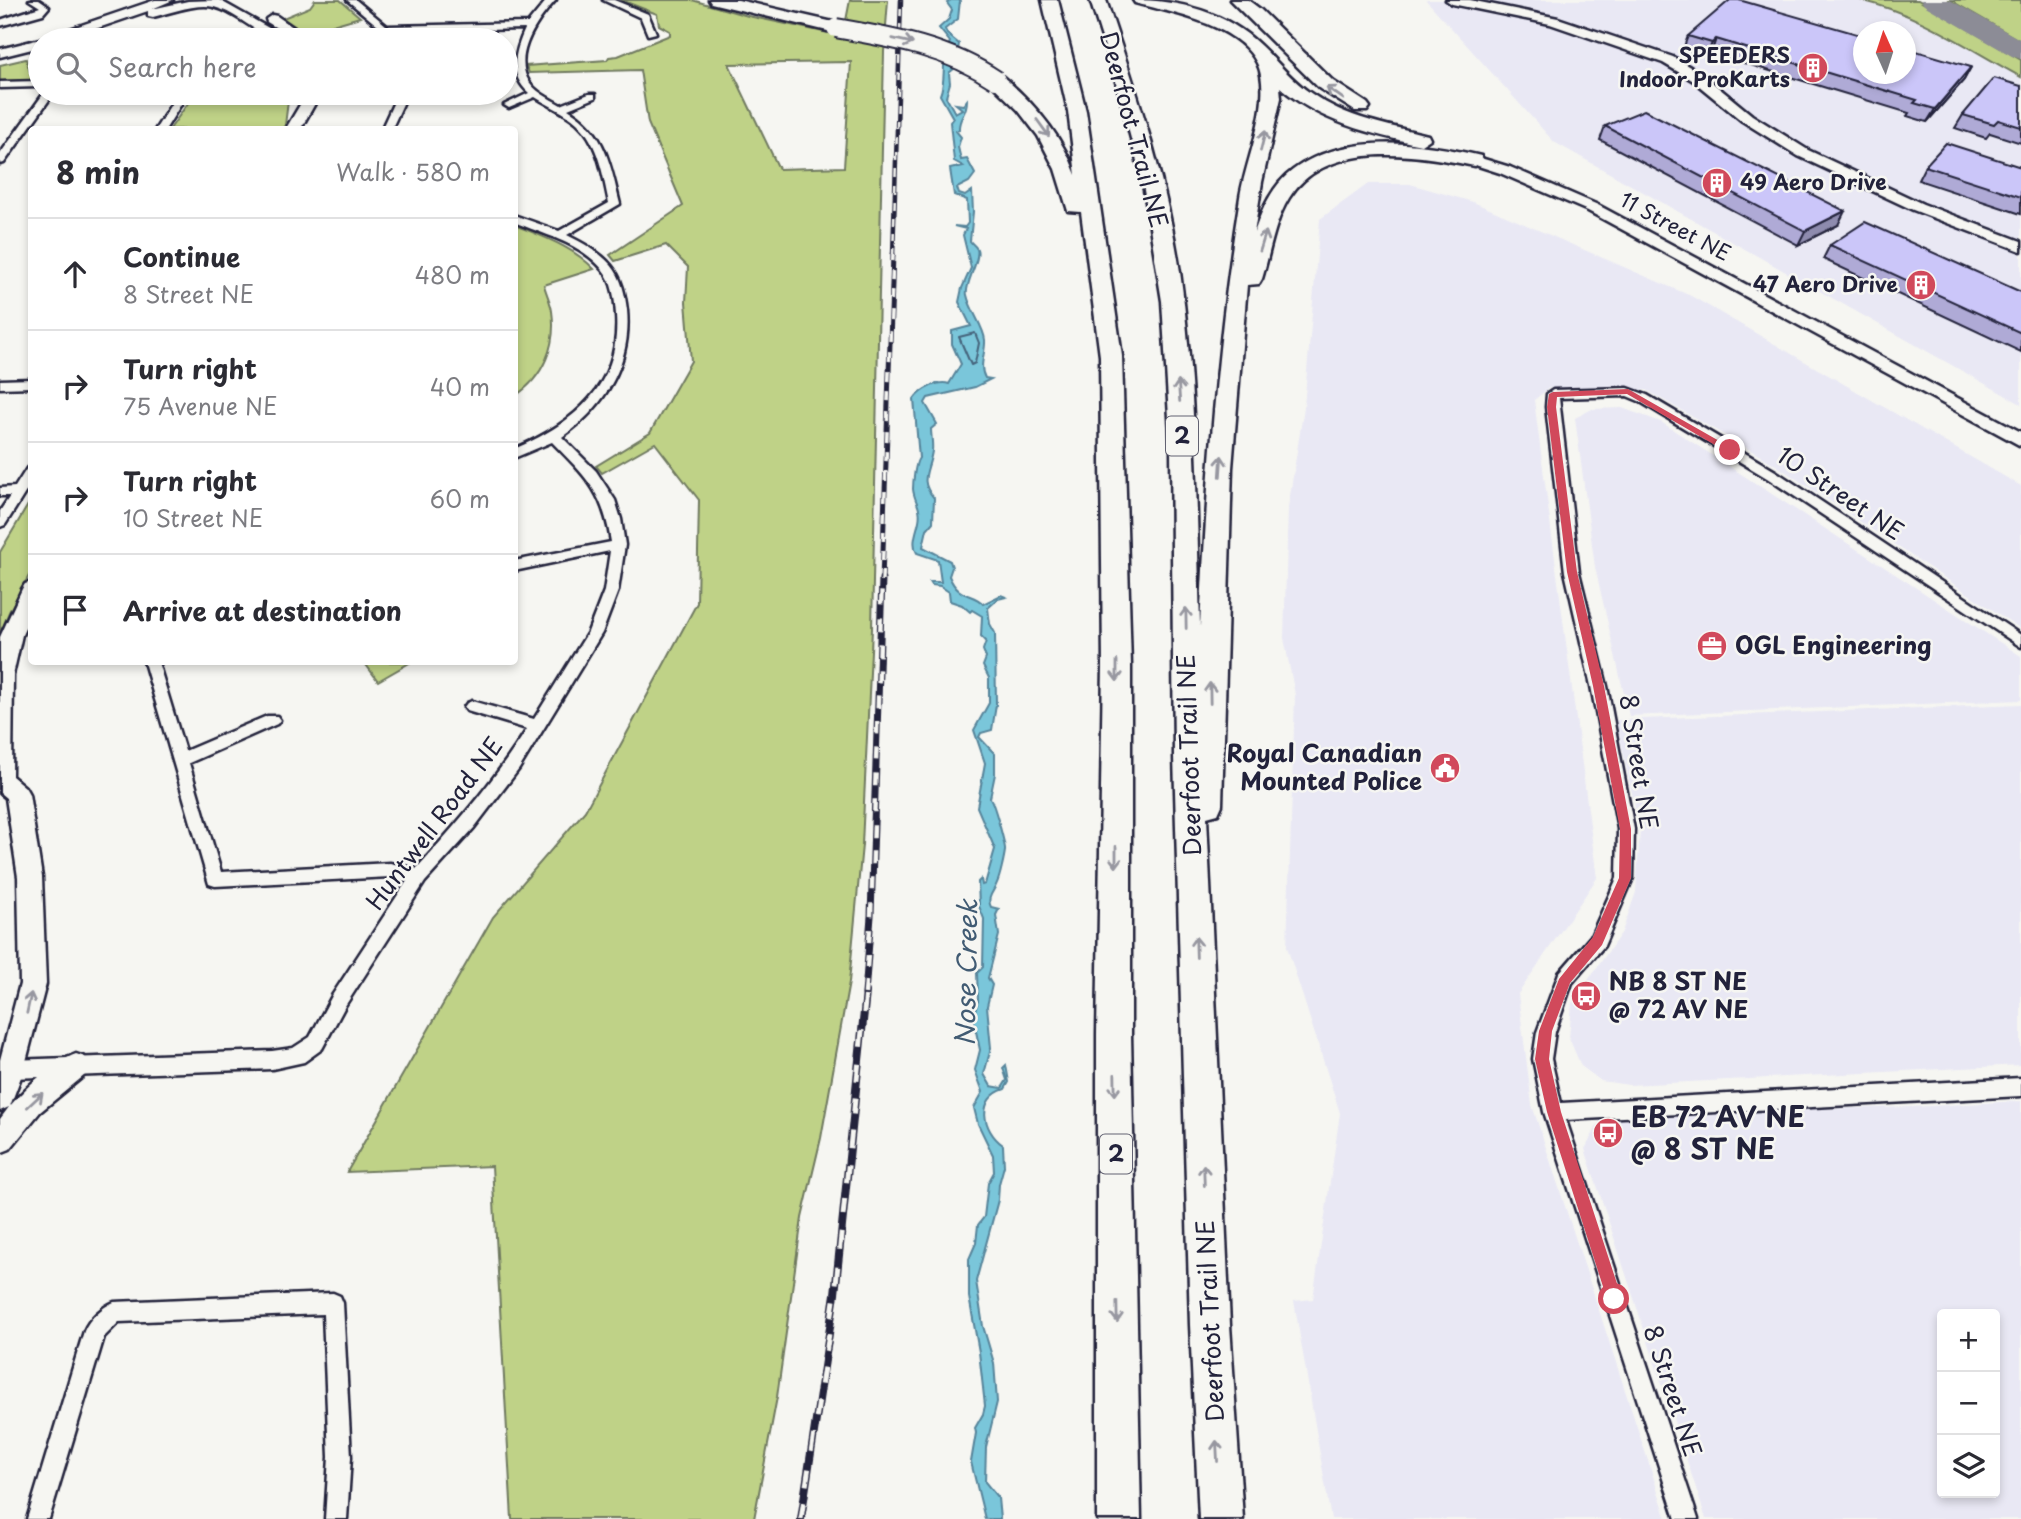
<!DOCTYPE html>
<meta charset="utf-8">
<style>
:root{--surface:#fff;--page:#f7f7f7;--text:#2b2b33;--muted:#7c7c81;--line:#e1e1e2}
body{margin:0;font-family:"Playpen Sans",sans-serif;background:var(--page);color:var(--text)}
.controls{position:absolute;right:21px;bottom:21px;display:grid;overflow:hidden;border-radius:7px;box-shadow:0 4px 10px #0003}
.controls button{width:63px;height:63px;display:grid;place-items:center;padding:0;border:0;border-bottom:2px solid var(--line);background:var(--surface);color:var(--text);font:35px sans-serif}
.compass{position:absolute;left:1853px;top:21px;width:63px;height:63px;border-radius:50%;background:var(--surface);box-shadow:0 4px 10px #0003;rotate:357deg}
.stop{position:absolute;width:21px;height:21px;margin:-16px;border:5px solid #d1495b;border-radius:50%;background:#fff}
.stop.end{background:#d1495b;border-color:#fff;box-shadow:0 2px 7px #0008}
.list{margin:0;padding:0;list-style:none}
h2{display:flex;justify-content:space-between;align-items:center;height:91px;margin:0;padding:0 28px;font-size:30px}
h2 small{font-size:23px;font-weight:400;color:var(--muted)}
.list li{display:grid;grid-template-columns:46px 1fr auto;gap:21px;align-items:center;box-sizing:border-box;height:112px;padding:0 28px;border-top:2px solid var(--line)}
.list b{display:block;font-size:26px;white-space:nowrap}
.list p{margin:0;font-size:23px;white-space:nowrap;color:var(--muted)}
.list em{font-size:23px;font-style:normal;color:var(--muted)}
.icon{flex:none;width:38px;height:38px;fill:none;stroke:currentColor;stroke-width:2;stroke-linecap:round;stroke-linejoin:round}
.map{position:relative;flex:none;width:2021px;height:1519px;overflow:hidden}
.search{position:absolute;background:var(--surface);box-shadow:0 4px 10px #0003;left:28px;top:28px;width:490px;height:77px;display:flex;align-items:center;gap:18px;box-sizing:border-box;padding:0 24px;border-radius:38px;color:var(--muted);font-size:26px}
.panel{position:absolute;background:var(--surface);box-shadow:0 4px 10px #0003;left:28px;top:126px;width:490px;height:539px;border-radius:7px}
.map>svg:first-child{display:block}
.built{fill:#e9e8f4;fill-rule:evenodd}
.green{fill:#bfd287;stroke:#707a61;stroke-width:2;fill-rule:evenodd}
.water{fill:#7ac6da;stroke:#57849a;stroke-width:2}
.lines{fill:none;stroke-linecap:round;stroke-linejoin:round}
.shore{stroke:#45647b;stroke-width:2}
.taxiway{fill:#8c8c96;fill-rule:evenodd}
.street-casing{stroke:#22223b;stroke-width:5}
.secondary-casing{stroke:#22223b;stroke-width:5}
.highway-casing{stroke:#22223b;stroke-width:5}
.street{fill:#f6f6f2;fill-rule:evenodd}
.secondary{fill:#f6f6f2;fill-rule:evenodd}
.highway{fill:#f6f6f2;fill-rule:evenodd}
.rail-far3-casing{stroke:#22223b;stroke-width:4.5}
.rail-far2-casing{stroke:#22223b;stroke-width:5}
.rail-far1-casing{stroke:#22223b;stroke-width:7}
.rail-casing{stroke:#22223b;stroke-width:8}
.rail-far3{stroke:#f6f6f2;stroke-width:2.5;stroke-dasharray:8;stroke-linecap:butt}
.rail-far2{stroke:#f6f6f2;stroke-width:3.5;stroke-dasharray:10;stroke-linecap:butt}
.rail-far1{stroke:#f6f6f2;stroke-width:4.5;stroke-dasharray:13;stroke-linecap:butt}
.rail{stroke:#f6f6f2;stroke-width:5;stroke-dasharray:17;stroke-linecap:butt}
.highway-bridge-casing{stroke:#22223b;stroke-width:22;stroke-linecap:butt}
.highway-bridge{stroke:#f6f6f2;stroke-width:18}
.wall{fill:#afaad6;stroke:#22223b;stroke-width:2}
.shaded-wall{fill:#8e8bae;stroke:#22223b;stroke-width:2}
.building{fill:#cbc6f9;stroke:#22223b;stroke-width:2}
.oneway{stroke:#9797a0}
.route{fill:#d1495b}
.labels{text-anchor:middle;stroke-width:5;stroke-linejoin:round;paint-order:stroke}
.far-poi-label{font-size:21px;font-weight:bold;fill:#22223b;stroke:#f6f6f2;text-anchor:end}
.far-street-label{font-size:21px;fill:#22223b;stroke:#f6f6f2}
.shield{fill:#f6f6f2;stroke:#626272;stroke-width:2}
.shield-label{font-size:23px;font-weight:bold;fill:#22223b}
.street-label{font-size:24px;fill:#22223b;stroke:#f6f6f2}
.poi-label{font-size:24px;font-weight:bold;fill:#22223b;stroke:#f6f6f2;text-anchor:start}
.water-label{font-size:26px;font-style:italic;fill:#415b73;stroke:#f6f6f2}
.near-poi-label{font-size:28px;font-weight:bold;fill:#22223b;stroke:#f6f6f2;text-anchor:start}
</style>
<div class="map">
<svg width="2021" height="1519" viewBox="0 0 2021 1519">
<rect width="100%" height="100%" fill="#f6f6f2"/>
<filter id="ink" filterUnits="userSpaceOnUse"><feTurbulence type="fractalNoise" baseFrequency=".0143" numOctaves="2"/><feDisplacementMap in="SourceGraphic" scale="14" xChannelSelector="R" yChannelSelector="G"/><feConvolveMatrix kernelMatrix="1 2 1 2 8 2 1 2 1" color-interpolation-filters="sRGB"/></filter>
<g filter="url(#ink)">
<g class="built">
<path d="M1426,0H2021V404L1554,142ZM1864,32H1906V74H1864Z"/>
<path d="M1368,184H1410L1473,202L1691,296L2021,486V629L1771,462L1646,390L1549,388L1534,400L1597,878L1518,994L1532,1105L1667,1519H1331L1294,1301L1313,1299L1340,1113L1287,947L1295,695L1284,638L1288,508L1304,407L1320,219Z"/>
<path d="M1622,408L1661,422L2021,656V700L1629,716L1595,567L1575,418L1592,409Z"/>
<path d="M2021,704V1065L1629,1085L1601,1081L1581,1066L1569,1038L1572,1003L1622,932L1636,892L1640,830L1616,720Z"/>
<path d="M2021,1101V1519H1706L1585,1149L1604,1113L1912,1107ZM1942,1314H1995V1493H1942Z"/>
</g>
<g class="green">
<path d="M315,0H340L360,17L305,33L283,18L310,7Z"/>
<path d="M621,0H692L748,16L843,36L850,0H888L884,52L872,629L862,845L849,982L821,1138L802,1218L777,1397L754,1519H512L492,1166L347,1172L493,917L585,811L697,603L699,500L655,443L602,473L596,466L650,433L691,361L686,302L688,267L666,245L615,261L610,255L683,206L648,123L640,70L529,73L526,66L607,60L609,57L618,56L670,35V31L659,25L657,14ZM851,62L844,167L779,169L729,64Z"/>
<path d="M1860,0H1918L2021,60V77C1967,48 1920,14 1860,0Z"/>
<path d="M1950,0H2021V41Z"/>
<path d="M26,59L33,82L0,83V65Z"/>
<path d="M195,93H289L285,125L283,130L170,129Z"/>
<path d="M515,225C543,237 572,246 594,269L544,285C546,293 551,303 552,311C557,346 543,378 515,396Z"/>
<path d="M31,500V572L9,612L0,634V552Z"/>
<path d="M364,662H411L378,681Z"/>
</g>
<path class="water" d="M951,0H960L958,19L945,29L947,34L959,44L955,68L949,73L950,83L946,97L955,113L962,109L956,104L963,105L967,100C967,115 958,117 959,130L956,131L961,137L958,147L961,160L967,159L975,174L969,182L957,188L959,194L965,196L972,191L973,212L970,241C972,244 975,245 977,249C981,259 964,285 967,295C970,310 984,327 985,340C986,353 978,366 985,378L991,379L975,387L928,398L925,403L937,424L931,429C931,436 933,444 932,451C929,472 918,480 934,498L933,522L927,529L923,547L950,561L952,567L949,576C959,600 973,592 983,604L1001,595L1006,597L998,599L988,608L990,624L995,633L996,705L992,730L981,733L979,737L995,754V774L990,798C994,803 1006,847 1005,851C1004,858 1000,877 997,883C994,892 986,897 991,907L999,909L996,915L999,935L988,978L992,985L987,1006L991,1048L984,1074L991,1086L1002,1088L1007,1080L1003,1068L1006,1065L1009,1082L1005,1089C976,1098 982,1130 1003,1145L1004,1166L999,1184L998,1200L976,1281L983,1326L994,1363L997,1402L986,1447L985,1482L998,1498L1000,1519H985L971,1462L976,1433L975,1428L983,1414L985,1406L979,1352L969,1297V1259L976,1243L978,1225L984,1217L988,1183L994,1172L993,1155L978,1124L974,1108L983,1092L975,1070L980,1050L973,1017L978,1001L977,973L983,967L984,919L979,906L978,882L981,879L982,885L985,884L995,849L977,807L985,763L974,730L989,703V678L983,666L986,658L983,650L986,641L981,636L982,616L972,610L970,612L962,605L950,601L949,592L940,586L932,585L930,582H941L938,560L917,553C911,543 917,531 919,521C922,507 914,501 913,489C913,482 915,463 919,458L914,399C921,389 939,380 949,384L961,364L952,344V331L971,326L959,302L962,288L971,268L963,235L966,229L954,226L965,227L968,223L967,200L954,195L950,169L963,166L954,161L950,122L953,118L940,95C947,79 940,58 950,42L939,28L949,19L952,10L947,3Z"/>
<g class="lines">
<path class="shore" d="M975,333L979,343L975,363L971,365L959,337Z"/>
<path class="taxiway" d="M1921,0H1950L2021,40V59L2012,56L1924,5Z"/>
<g class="street-casing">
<g id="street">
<path d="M29,0H39L49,7L43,14L0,26V20L40,7Z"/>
<path d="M347,0H356L387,26L528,23L547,0H556C539,18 514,52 527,78C533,91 549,98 561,105L589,94H595V98L568,109C606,132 610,164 620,204L567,235C583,243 600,252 611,265C622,278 625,294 627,310C632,363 605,407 562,437L596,471L615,500L621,519L625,545L618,591L602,633L519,769L474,828L425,882L345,1006L322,1049L304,1062L272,1069L11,1078L4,1075L2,1069L4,1063L11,1060L272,1051L293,1048L310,1037L333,994L407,881L390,877L215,886L209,884L144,662H158L185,751L267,716H277L280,720L277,724L189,763L221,872L390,863L416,869C456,825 495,780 527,729L467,711L464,707L467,703L472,701L534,719L588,632L604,591L610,551L514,571V561L611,542C603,491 586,477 552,442L514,458V449C573,424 621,386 616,315C615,300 613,282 603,270C581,243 545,235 514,222V215L559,231L609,203C603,176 599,143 577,123C565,112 549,106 535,97L509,108L504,105L529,93C508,75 515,51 525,29L385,32Z"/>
<path d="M603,0H614L648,14L656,33L648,35L641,18Z"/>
<path d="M40,81V87L0,88V82Z"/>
<path d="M44,93H54L4,163L0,164V154Z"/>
<path d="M178,93H188L165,130H155Z"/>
<path d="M398,93H408L391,130H381Z"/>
<path d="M32,379V387L0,388V380Z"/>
<path d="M1628,388L1647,395L1777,472L2021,635V647L1767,478L1639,401L1627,396L1559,398L1579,572L1607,686L1634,829L1633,878L1604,946L1572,983L1555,1032L1551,1059L1561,1103L2021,1078V1096L1566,1120L1698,1519H1676L1544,1112L1533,1059L1537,1032L1559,973L1591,936L1617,878L1618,829L1591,686L1565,572L1546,407L1547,394L1553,390Z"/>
<path d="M32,467V482L5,525L0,527V511L10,496H0V488L15,487L27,468Z"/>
<path d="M333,1293L340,1296L343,1303L351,1457L347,1519H325L329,1457L323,1314L119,1322L104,1337L49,1519H27L84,1331C89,1319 102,1307 114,1302Z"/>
</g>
</g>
<g class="secondary-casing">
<g id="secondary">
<path d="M155,0H173L152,9L188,1L219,0L290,40C259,41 242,14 214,7C196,3 170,13 153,17L148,16V11L63,40H40V47L0,57V49L40,39L45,40L46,37Z"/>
<path d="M1446,0H1470L1558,18L1673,57L1702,74L1752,115L1808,150L1923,204L2021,241V251L1913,210L1798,156L1742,121L1692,80L1663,63L1550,24L1452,4Z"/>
<path d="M272,15L277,16L311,40H296L267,22L266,19Z"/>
<path d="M307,93H321L300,130H285Z"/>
<path d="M1474,156L1510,167L1598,205L2021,432V446L1588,211L1500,173L1469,163L1467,160Z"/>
<path d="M32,582V613L22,635L13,675L12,776L25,787L29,794L42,877L46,984L24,1069L10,1106C26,1087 52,1063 76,1054L85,1057L89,1066L85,1075L40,1112L10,1149L0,1153V1119L9,1107L0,1111V1060L20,984L18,877L6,798L0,793V637L22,589L25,584Z"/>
</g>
</g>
<g class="highway-casing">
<g id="highway">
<path d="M709,0H738L842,24L844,28L836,33L711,3Z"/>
<path d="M1042,0H1058L1086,111L1122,356L1131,665V1034L1141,1519H1097V1034L1103,665L1100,356L1081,212L1068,211L1055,169L1038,136L1018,110L987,80L990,76H1002C1034,103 1062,135 1076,175L1068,111Z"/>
<path d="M1090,0H1106C1139,98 1173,199 1184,303C1196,411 1197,519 1200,627C1207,483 1217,340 1240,197C1246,159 1274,98 1257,63C1238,24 1172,13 1135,3L1133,0C1179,0 1227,12 1261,46C1278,62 1292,81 1312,94C1346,118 1387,125 1428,135L1430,139L1421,145C1371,134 1319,122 1280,87L1281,98L1262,182L1254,233C1262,210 1272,185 1293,170C1344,132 1423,142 1481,156L1484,160L1474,166C1417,154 1326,139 1289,198C1274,222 1270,253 1262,279L1259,284L1247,285L1232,468L1222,805L1218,814L1207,817L1230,1325L1243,1519H1199L1190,1325L1174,756L1171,451L1162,301L1143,184L1116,82Z"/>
<path d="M1230,0H1248L1260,9L1333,81L1367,103L1370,107L1367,111H1355L1320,89Z"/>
</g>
</g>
<use href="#street" class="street"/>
<use href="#secondary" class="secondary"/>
<use href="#highway" class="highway"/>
<g class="rail-far3-casing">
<path id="rail-far3" d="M893,256L901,0"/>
</g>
<g class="rail-far2-casing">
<path id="rail-far2" d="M882,581L893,254"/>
</g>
<g class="rail-far1-casing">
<path id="rail-far1" d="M865,994L871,916L882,579"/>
</g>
<g class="rail-casing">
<path id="rail" d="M801,1519L835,1294L866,992"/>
</g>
<use href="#rail-far3" class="rail-far3"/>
<use href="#rail-far2" class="rail-far2"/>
<use href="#rail-far1" class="rail-far1"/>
<use href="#rail" class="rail"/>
<g class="highway-bridge-casing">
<path id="highway-bridge" d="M836,28C893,38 947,47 996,80"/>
</g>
<use href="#highway-bridge" class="highway-bridge"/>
</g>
<g class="wall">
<path d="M1688,36L1971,67L1964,80L1927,122L1907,116L1909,113L1711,53L1706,56L1683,49Z"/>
<path d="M2021,86V143L1990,133L1986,138L1955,128L1963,115Z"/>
<path d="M1605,126L1838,225L1798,245L1600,140Z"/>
<path d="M1925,166L2021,167V214L1918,180Z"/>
<path d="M1830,245L2021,292V352L1823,259Z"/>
</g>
<g class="shaded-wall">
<path d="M1716,39L1711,53L1706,56L1712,43Z"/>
<path d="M1971,67L1964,80L1927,122L1935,109Z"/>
<path d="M1845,211L1838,225L1798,245L1805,231Z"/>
</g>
<g class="building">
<path d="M1730,0H1739L1864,36V74H1906V48L1971,67L1935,109L1914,103L1917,100L1716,39L1712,43L1688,36Z"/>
<path d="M1994,78L2021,86V127L1998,120L1994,124L1963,115Z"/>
<path d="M1644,110L1845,211L1805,231L1605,126Z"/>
<path d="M1946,143L2021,167V197L1925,166Z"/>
<path d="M1865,222L2021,292V333L1830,245Z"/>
</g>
<defs><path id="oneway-shaft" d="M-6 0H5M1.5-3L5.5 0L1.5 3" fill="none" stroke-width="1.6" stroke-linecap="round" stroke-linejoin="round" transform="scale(1.75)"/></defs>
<g class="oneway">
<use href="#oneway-shaft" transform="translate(903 41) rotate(13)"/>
<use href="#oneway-shaft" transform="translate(1335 93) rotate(-145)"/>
<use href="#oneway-shaft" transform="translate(1043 128) rotate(54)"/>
<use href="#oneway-shaft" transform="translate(1263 141) rotate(-76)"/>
<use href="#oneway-shaft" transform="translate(1263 241) rotate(-73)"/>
<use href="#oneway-shaft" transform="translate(1179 391) rotate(-94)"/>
<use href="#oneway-shaft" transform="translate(1221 466) rotate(-86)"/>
<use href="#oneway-shaft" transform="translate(1186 618) rotate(-91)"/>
<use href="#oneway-shaft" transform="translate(1117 671) rotate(90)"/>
<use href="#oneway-shaft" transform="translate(1210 693) rotate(-91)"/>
<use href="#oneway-shaft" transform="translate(1116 857) rotate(90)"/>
<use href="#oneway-shaft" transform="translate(1196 947) rotate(-92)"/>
<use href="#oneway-shaft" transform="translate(29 1003) rotate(-78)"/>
<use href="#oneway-shaft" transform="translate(1115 1085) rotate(89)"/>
<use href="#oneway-shaft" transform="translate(35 1100) rotate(-43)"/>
<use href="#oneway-shaft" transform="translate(1204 1175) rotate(-92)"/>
<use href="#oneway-shaft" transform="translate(1117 1312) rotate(89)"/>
<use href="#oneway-shaft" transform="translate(1217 1451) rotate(-93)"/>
</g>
</g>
<path class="route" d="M1628,389L1735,450L1727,452L1627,394L1557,397L1556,407L1577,572L1604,686L1631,829V878L1602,945L1570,983L1552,1031L1549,1059L1561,1112L1622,1299L1619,1304L1614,1307L1609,1304L1607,1299L1547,1112L1535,1059L1539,1031L1559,979L1593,937L1619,878L1620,829L1593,686L1567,572L1547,407L1549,394L1553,392Z"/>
<defs>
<g id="building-disc" transform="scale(1.575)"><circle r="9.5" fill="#d1495b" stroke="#f6f6f2"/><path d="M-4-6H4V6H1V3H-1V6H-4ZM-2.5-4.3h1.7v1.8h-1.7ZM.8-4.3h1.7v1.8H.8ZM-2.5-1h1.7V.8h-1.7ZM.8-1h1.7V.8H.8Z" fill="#fff"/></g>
<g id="office-disc" transform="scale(1.575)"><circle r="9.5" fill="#d1495b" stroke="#f6f6f2"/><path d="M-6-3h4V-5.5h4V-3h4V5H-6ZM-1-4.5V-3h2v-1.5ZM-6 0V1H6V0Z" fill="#fff"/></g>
<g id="civic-disc" transform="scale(1.575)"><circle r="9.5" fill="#d1495b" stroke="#f6f6f2"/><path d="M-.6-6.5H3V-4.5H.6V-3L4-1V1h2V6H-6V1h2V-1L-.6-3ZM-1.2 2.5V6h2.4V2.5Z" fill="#fff"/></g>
<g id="bus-disc" transform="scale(1.575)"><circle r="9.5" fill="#d1495b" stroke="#f6f6f2"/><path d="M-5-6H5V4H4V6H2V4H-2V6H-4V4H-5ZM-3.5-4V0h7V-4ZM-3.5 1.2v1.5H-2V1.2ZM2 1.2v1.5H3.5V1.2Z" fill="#fff"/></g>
</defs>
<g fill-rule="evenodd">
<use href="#building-disc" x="1813" y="68"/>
<use href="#building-disc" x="1717" y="183"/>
<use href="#building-disc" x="1921" y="285"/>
<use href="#office-disc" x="1712" y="646"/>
<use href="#civic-disc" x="1445" y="768"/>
<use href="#bus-disc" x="1586" y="996"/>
<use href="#bus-disc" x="1608" y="1133"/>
</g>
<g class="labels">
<g class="far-poi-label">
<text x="1790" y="63">SPEEDERS<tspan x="1790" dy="24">Indoor ProKarts</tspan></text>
<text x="1740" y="190" text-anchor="start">49 Aero Drive</text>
<text x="1898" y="292">47 Aero Drive</text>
</g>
<g class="far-street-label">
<text transform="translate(1675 227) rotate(28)" y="7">11 Street NE</text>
</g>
<g class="shield">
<rect x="1166" y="416.5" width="32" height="39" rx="5"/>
<rect x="1100" y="1134.5" width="32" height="39" rx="5"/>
</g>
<g class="shield-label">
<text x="1182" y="444">2</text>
<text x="1116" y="1162">2</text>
</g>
<g class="street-label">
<text transform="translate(1133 130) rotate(75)" y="8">Deerfoot Trail NE</text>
<text transform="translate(1840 494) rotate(34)" y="8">10 Street NE</text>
<text transform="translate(1190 755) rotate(-92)" y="8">Deerfoot Trail NE</text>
<text transform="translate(1638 762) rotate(81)" y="8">8 Street NE</text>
<text transform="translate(435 824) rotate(-53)" y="8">Huntwell Road NE</text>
<text transform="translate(1211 1321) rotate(-93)" y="8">Deerfoot Trail NE</text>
<text transform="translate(1672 1391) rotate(72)" y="8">8 Street NE</text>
</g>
<g class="poi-label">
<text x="1735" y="654">OGL Engineering</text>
<text x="1422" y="762" text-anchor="end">Royal Canadian<tspan x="1422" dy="28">Mounted Police</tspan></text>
<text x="1609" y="990">NB 8 ST NE<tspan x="1609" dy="28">@ 72 AV NE</tspan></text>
</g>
<g class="water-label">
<text transform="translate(967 973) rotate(-89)" y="9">Nose Creek</text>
</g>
<g class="near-poi-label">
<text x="1631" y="1127">EB 72 AV NE<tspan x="1631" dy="32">@ 8 ST NE</tspan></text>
</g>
</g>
</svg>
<div class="controls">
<button>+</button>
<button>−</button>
<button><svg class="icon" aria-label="layers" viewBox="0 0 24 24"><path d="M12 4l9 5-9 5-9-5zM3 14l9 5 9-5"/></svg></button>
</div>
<svg class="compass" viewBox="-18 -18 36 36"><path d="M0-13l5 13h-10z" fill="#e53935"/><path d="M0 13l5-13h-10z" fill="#7c7c81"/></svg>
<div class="stop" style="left:1614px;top:1299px"></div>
<div class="stop end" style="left:1730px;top:450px"></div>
<div class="search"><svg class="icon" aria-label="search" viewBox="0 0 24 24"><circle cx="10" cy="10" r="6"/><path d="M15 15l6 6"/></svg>Search here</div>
<section class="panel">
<h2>8 min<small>Walk · 580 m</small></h2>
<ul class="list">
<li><svg class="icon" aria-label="ahead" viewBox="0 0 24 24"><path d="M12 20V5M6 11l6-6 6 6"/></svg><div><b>Continue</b><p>8 Street NE</p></div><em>480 m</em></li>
<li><svg class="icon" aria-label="right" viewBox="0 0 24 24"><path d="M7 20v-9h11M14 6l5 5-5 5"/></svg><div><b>Turn right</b><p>75 Avenue NE</p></div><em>40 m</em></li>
<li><svg class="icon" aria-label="right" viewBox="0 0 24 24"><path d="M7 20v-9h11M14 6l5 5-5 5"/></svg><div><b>Turn right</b><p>10 Street NE</p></div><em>60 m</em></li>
<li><svg class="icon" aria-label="arrive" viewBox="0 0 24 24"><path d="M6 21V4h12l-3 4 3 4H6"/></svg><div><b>Arrive at destination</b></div></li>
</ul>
</section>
</div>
